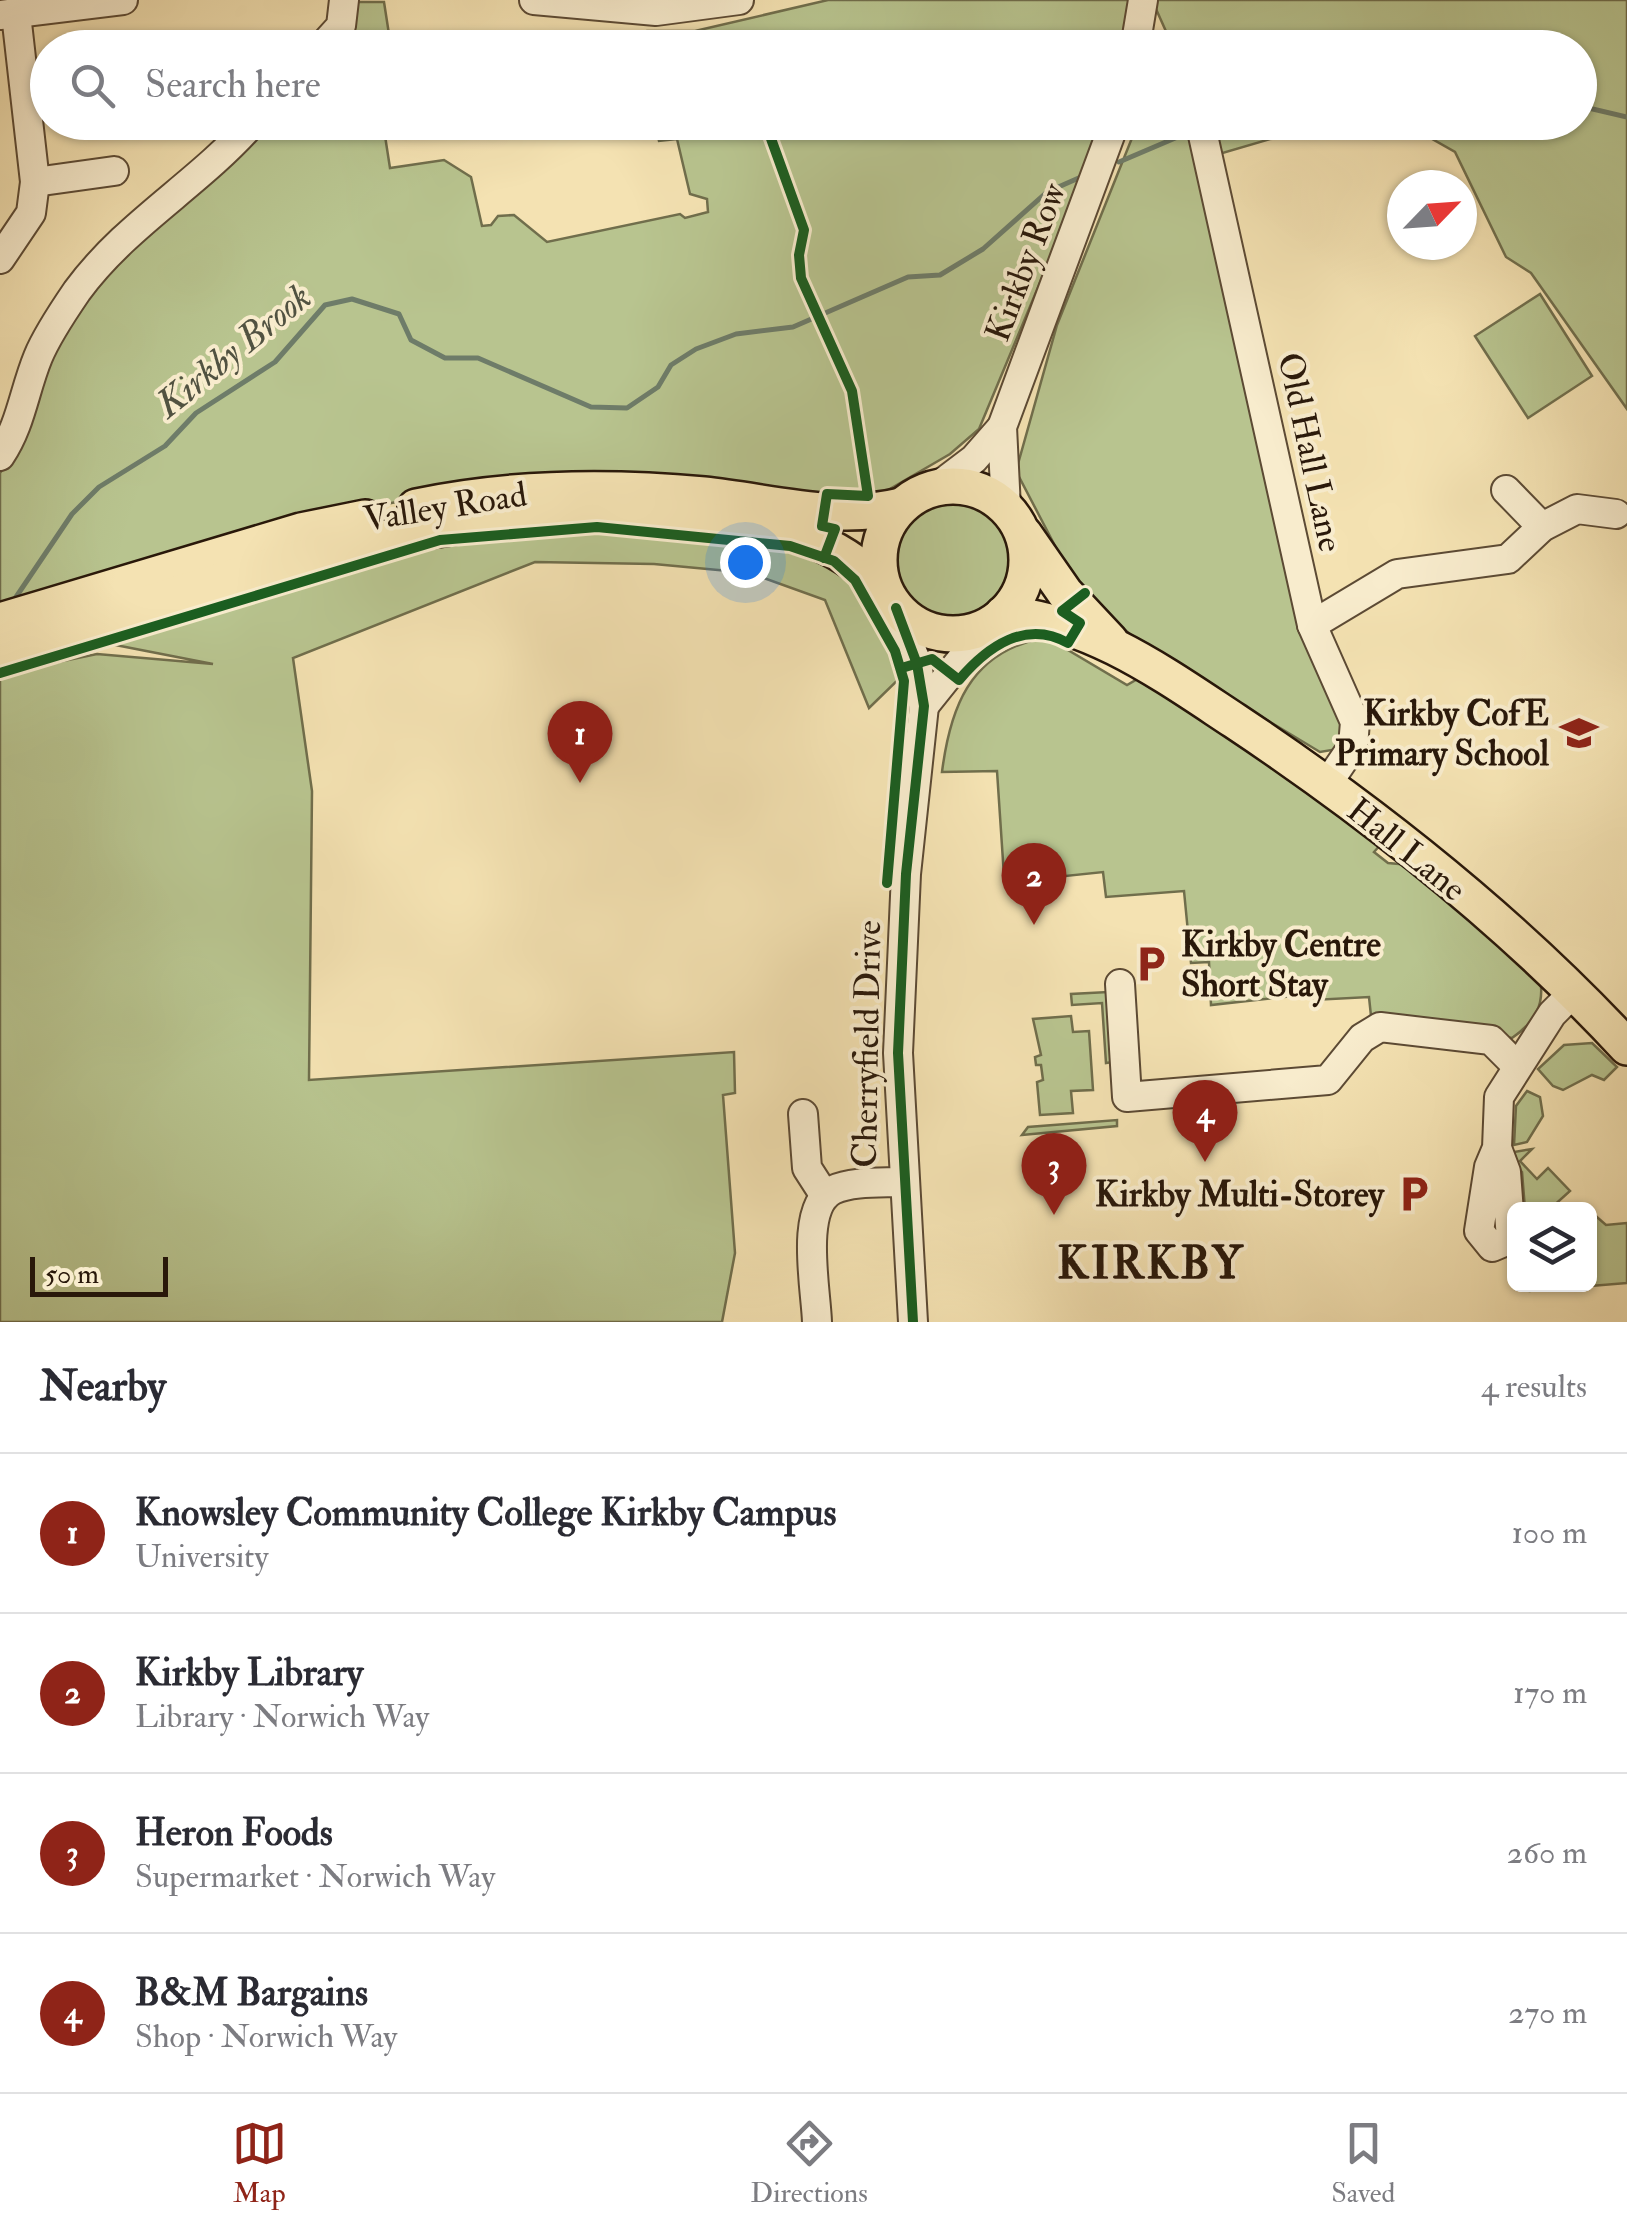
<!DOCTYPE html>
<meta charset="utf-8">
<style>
:root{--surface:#fff;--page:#f2f2f3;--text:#2b2b33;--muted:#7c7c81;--line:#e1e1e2;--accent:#8f2418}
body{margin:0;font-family:"IM FELL Double Pica",serif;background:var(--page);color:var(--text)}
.controls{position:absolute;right:30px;bottom:30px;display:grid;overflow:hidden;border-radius:15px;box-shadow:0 2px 8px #0004}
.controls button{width:90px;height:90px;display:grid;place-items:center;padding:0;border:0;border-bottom:2px solid var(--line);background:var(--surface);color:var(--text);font:50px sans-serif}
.compass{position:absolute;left:1387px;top:170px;width:90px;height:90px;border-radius:50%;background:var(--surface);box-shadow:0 2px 8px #0004;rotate:65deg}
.scale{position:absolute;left:30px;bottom:25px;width:138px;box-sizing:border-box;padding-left:10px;border:5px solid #29180a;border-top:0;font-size:28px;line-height:35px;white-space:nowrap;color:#29180a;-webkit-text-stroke:8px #f8eccd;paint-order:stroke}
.you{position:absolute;left:745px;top:562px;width:35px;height:35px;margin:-25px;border:8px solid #fff;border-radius:50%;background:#1a73e8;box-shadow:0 0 0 15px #1a73e833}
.badge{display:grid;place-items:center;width:65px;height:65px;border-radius:50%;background:var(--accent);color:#fff;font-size:32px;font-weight:700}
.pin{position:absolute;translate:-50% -82px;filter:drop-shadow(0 2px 5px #0008)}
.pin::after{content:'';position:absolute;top:52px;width:35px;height:30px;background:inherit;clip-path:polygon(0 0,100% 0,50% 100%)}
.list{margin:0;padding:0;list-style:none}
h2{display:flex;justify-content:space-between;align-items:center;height:130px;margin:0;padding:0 40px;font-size:42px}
h2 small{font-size:32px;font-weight:400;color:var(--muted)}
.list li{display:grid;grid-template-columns:65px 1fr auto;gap:30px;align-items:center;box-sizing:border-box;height:160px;padding:0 40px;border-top:2px solid var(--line)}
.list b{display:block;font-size:38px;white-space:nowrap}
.list p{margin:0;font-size:32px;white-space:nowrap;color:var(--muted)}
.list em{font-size:32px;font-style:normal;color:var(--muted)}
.icon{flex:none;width:55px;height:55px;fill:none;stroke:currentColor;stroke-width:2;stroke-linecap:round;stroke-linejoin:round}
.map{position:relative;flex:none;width:1627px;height:1322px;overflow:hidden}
.search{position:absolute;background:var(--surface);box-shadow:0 2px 8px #0004;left:30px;right:30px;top:30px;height:110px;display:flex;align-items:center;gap:25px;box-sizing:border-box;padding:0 35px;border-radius:55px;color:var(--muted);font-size:38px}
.sheet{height:770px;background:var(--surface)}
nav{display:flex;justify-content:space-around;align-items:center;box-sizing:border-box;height:140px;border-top:2px solid var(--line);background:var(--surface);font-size:28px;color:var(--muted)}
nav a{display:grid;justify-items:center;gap:5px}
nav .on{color:var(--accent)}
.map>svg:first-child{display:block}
.green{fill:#b8c48f;stroke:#706e4c;stroke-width:2.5}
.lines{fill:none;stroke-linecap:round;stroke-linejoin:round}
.stream{stroke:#6e7c69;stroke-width:5}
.minor-casing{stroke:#5c4a34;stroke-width:32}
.major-casing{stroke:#29180a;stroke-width:40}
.minor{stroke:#f8eccd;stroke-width:28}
.major{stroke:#f4e2b2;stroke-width:35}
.cycleway-casing{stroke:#f8eccd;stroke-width:16}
.cycleway{stroke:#1b5e20;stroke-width:10}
.labels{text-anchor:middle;stroke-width:8;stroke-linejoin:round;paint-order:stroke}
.street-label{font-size:35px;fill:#29180a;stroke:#f8eccd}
.poi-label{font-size:35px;font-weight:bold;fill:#29180a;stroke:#f8eccd;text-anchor:end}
.water-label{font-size:38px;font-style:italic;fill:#515241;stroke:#f8eccd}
.district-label{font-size:45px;font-weight:bold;letter-spacing:2.5px;fill:#29180a;stroke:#f8eccd}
</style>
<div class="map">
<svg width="1627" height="1322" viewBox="0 0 1627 1322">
<rect width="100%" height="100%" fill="#f4e2b2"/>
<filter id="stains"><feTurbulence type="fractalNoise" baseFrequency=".002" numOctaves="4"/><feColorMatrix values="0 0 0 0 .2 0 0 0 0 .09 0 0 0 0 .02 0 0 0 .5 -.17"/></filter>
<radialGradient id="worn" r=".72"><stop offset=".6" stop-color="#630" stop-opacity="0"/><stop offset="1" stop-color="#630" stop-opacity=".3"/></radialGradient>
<g class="green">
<path d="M828,0H1132L1120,47L635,48L647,31H695Z"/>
<path d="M1152,0H1627V409L1531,273L1506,257L1455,152L1404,123L1580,122V48L1173,47Z"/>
<path d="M353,2H384L391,47L338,48Z"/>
<path d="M1199,122L1325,123L1209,157Z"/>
<path d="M265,123H383L390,168L444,160L471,177L482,226L491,225L498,216L514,215L547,242L680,214L685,218L708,212L707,199L690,194L677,139L659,141L655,124L643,123H1102L1094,153L979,429L950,454L876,497L445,493L370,507L0,611V473L16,451L58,342L117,257Z"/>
<path d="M1138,123H1192L1351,729L1344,748L1320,752L1144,646L1078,590L1016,471L1057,325Z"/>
<path d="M1540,294L1592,376L1528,418L1475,336Z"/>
<circle cx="954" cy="561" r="60"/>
<path d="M597,531L789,551L867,579L903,675L869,708L825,600L750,573L654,564L535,562L293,658L312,791L309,1080L734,1052L735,1093L723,1095L735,1253L722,1322H0V674L97,654L213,664L100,642L124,639L267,593L441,545Z"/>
<path d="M1038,639L1051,640L1127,685L1141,677L1382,843L1374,852L1388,863L1410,865L1540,978C1545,1005 1535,1022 1512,1038L1371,1016L1369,997L1313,1000L1312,994L1211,1005L1209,962L1191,963L1184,891L1106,897L1103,872L1037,879L1035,872L1004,876L997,771L942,772C950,709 969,655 1038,639Z"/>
<path d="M1108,992L1113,1062L1106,1063L1102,1003L1072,1005L1071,994Z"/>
<path d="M1071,1016L1073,1032L1089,1031L1093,1090L1071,1091L1073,1113L1040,1115L1037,1082L1043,1080L1041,1065H1036L1035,1057L1041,1055L1033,1019Z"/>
<path d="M1592,1043L1617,1067L1604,1080L1592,1075L1563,1090L1553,1086L1538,1069L1564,1045Z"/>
<path d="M1527,1091L1540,1097L1543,1116L1527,1142L1514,1145L1516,1106Z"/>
<path d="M1117,1120V1126L1022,1135L1028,1127Z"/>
<path d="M1532,1149L1520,1161L1537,1179L1548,1168L1570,1191L1550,1209H1525L1522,1172L1515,1165L1514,1152Z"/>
<path d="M1590,1211L1606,1225L1627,1223V1283L1530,1291V1285L1590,1284Z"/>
</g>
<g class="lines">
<g class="stream">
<path d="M1580,106L1627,117"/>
<path d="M1119,162L1194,130"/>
<path d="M14,600L72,514L99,487L165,446L196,413L275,362L325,305L352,299L399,314L411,340L445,358H478L591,407L627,408L658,387L671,365L696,349L736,334L793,327L908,277L940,275L983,249L1047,192L1081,177"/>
</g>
<g class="minor-casing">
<g id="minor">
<path d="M534,0L656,11L739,0"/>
<path d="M0,15L123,0"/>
<path d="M321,48L341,26L344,0"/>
<path d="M1135,48L1143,0"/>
<path d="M1200,122L1312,625L1355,722L1353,746L1327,784"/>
<path d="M35,182L114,171"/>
<path d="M0,259L31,213L35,182L16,14"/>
<path d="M0,456C21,425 24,391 38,357C47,335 64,310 77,291C126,224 199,184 253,122"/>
<path d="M937,487L974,459L1002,427"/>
<path d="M1506,490L1542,527"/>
<path d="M1006,508L1002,427L1115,122"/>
<path d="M896,608L917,664L924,706L906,874L898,1053L913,1322"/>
<path d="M1312,625L1397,574L1508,559L1542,527L1577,509L1616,514"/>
<path d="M924,706L989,625"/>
<path d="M1120,984L1127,1097L1328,1080L1362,1038L1380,1027L1491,1040L1517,1066"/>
<path d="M803,1114L807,1168L825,1196"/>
<path d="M1497,1148L1489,1167L1479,1231L1492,1247L1511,1239L1506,1172L1497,1148L1499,1097L1552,1014L1575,991"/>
<path d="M817,1322C816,1289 799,1207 833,1190C852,1181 881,1183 902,1182"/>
</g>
</g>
<g class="major-casing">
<g id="major">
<circle cx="953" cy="560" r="74"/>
<path d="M416,507C511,487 608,486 704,495C771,502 835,522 901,506"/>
<path d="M1024,534L1065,593L1110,641"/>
<path d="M1003,614C1090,620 1165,675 1235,721C1376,815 1512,923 1627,1047"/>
<path d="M0,621L301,531L365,518"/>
<path d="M0,654C228,575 466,490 711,521C785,530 828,533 883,587"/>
</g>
</g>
<use href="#minor" class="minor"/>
<use href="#major" class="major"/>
<g class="cycleway-casing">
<g id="cycleway">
<path d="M765,122L804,230L799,255L801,278L852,391L868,496L827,494L822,526L835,529L824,558"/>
<path d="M896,608L917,664L924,706L906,874L898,1053L913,1322"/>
<path d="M905,667L932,659L959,680C987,647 1026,619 1068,643L1080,623L1062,611L1085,593"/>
<path d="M0,673L440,540L597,527L790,546L834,561L855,580L895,651L904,681L887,883"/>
</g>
</g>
<use href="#cycleway" class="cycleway"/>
</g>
<defs>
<g id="school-bare" transform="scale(3)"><path d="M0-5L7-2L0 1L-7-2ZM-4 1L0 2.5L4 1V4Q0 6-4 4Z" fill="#8f2418" stroke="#f8eccd" stroke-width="2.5" paint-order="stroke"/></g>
<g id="parking-bare" transform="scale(3)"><path d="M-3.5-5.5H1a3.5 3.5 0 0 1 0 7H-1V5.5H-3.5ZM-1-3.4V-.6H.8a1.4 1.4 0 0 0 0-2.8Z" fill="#8f2418" stroke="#f8eccd" stroke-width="2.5" paint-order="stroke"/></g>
</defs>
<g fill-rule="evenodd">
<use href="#school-bare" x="1579" y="733"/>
<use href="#parking-bare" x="1151" y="964"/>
<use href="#parking-bare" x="1414" y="1194"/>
</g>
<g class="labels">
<g class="street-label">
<text transform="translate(1025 262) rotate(-69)" y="12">Kirkby Row</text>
<text transform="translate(1311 452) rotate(78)" y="12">Old Hall Lane</text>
<text transform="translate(445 506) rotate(-9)" y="12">Valley Road</text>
<text transform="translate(1407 849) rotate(39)" y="12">Hall Lane</text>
<text transform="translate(866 1044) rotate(-89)" y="12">Cherryfield Drive</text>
</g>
<g class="poi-label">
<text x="1549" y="725">Kirkby CofE<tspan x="1549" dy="40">Primary School</tspan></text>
<text x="1181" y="956" text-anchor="start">Kirkby Centre<tspan x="1181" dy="40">Short Stay</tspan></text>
<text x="1384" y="1206">Kirkby Multi-Storey</text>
</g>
<g class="water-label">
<text transform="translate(233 350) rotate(-39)" y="13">Kirkby Brook</text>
</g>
<g class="district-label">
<text x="1151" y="1278">KIRKBY</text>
</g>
</g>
<rect width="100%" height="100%" filter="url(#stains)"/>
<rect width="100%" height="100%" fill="url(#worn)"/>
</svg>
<div class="controls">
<button><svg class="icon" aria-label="layers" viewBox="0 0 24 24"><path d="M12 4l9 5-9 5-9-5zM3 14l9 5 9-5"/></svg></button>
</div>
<svg class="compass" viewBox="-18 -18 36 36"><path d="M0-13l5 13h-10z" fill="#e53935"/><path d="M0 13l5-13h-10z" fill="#7c7c81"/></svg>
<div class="scale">50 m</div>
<div class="you"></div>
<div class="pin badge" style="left:580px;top:783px">1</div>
<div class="pin badge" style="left:1034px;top:925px">2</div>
<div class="pin badge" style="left:1054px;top:1215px">3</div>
<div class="pin badge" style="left:1205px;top:1162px">4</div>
<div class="search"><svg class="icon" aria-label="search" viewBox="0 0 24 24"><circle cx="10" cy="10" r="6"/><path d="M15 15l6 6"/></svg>Search here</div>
</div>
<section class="sheet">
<h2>Nearby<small>4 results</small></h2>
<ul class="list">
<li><span class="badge">1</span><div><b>Knowsley Community College Kirkby Campus</b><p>University</p></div><em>100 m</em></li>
<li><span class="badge">2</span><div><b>Kirkby Library</b><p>Library · Norwich Way</p></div><em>170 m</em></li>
<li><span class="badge">3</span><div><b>Heron Foods</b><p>Supermarket · Norwich Way</p></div><em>260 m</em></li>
<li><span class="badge">4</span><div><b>B&amp;M Bargains</b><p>Shop · Norwich Way</p></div><em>270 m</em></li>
</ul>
</section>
<nav>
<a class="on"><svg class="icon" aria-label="map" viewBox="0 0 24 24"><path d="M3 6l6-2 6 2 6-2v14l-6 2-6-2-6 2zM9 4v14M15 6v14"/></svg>Map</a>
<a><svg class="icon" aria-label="directions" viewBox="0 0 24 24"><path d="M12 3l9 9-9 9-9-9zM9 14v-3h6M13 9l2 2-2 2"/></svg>Directions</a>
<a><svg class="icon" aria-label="saved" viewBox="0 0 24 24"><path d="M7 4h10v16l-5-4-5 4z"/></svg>Saved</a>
</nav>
